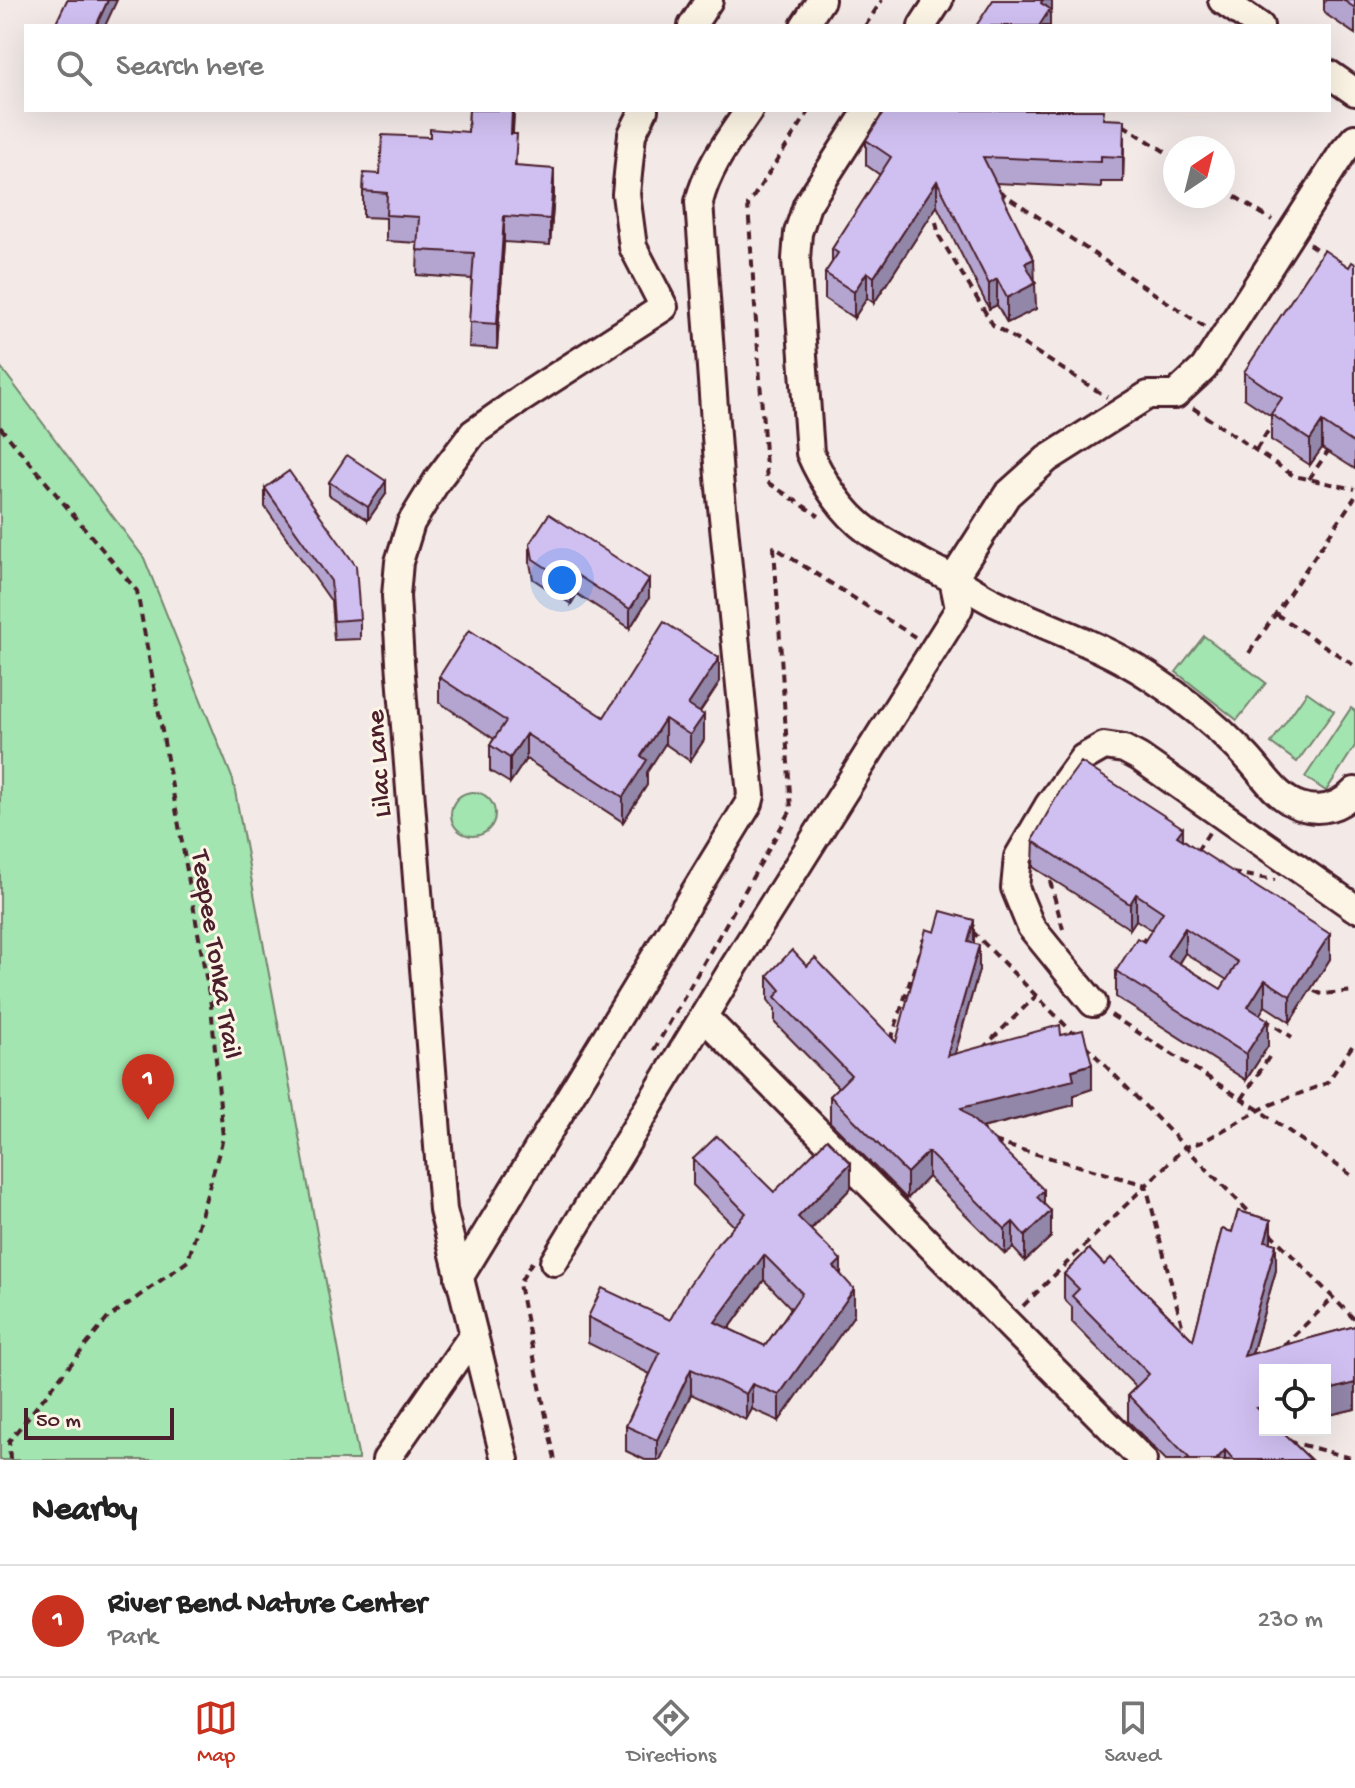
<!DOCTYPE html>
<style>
:root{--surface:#fff;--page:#f2f2f2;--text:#222;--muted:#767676;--line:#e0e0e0;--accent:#c8321e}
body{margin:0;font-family:"Gochi Hand",sans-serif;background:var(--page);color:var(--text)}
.controls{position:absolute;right:24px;bottom:24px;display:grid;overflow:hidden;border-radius:0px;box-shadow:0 8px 32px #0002}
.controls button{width:72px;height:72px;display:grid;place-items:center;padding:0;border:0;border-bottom:2px solid var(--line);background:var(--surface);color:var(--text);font:40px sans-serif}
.compass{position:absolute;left:1163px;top:136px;width:72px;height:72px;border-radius:50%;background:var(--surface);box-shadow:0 8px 32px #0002;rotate:35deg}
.scale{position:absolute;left:24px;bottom:20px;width:150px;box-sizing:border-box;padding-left:8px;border:4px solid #4a1f2b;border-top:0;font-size:22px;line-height:28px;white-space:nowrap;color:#4a1f2b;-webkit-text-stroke:6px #fcf5e5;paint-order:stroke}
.you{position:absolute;left:562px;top:580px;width:28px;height:28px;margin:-20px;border:6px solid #fff;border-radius:50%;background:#1a73e8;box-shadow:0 0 0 12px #1a73e833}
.badge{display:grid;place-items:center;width:52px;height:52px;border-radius:50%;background:var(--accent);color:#fff;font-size:26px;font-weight:700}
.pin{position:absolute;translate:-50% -66px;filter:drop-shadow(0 2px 4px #0008)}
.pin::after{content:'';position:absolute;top:42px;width:28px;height:24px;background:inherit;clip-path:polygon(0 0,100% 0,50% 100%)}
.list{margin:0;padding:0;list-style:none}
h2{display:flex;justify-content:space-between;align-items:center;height:104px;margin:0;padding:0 32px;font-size:34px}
h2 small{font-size:26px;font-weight:400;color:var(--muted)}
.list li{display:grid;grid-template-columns:52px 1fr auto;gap:24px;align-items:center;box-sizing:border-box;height:112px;padding:0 32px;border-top:2px solid var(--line)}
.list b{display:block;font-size:30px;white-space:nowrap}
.list p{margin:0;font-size:26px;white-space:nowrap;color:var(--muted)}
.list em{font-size:26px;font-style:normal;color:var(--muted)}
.icon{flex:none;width:44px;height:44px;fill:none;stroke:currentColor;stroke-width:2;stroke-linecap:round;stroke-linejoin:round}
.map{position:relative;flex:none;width:1355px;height:1460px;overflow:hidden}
.search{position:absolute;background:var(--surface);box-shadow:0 8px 32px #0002;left:24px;right:24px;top:24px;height:88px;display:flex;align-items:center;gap:20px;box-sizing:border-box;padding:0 28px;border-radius:0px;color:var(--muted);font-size:30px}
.sheet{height:216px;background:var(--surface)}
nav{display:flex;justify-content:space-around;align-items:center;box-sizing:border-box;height:112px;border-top:2px solid var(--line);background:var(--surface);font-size:22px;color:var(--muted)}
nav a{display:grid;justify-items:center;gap:4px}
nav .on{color:var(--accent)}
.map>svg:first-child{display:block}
.green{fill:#a2e5b0;stroke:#76826e;stroke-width:2}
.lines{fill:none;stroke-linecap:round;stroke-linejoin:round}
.minor-casing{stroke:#4a1f2b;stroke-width:32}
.path{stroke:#4a1f2b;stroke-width:4;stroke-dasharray:8 6;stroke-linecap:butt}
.minor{stroke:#fcf5e5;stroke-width:26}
.wall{fill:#b3a5d0;stroke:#4a1f2b;stroke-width:2;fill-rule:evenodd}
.shaded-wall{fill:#9286a9;stroke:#4a1f2b;stroke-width:2}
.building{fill:#d0c0f2;stroke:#4a1f2b;stroke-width:2;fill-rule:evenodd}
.labels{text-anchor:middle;stroke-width:6;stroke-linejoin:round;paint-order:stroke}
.street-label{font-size:28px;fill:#4a1f2b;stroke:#fcf5e5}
</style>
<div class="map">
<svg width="1355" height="1460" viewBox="0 0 1355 1460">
<rect width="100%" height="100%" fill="#f3eae8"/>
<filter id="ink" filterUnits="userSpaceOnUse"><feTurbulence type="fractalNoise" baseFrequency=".0125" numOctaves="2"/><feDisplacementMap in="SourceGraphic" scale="16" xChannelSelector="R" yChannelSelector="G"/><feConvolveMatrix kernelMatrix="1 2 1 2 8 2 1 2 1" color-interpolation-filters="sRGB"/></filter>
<g filter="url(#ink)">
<g class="green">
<path d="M0,366L144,558L233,780L359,1460H0Z"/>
<path d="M1204,636L1266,683L1237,720L1176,672Z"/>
<path d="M1307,692L1334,711L1297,762L1271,743Z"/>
<path d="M1351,708L1355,711V746L1326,791L1305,777Z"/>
<circle cx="473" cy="814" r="22"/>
</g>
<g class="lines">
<g class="minor-casing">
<g id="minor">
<path d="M1222,0L1260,26"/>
<path d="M692,26L709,0"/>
<path d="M804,26L821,0"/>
<path d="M922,26L939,0"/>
<path d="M1329,74L1355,92"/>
<path d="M868,110L807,205L798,233L796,259L810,453C822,481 843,513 868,531C894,549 924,564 953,579C967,586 980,596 995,603C1046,627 1102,645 1149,676C1183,698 1215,724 1243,753C1261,770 1275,798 1300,806C1321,813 1340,807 1355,791"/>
<path d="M1093,1003L1031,927L1015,888L1018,857L1048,806L1083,758L1104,746L1124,749L1139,757L1355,908"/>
<path d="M704,1017L1143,1460"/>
<path d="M554,1262L733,968L956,614L959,608L953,579L1007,495L1047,459L1148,395H1175L1204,368L1343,152L1355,138"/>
<path d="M459,1278L749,803L751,795L719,477L699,202C708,166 729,140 749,110"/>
<path d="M386,1460L473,1335"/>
<path d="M505,1460L443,1210L400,662L396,596L399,562L411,523L438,479L473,433L521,399L664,307L633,247L626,194L632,134L644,110"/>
</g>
</g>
<g class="path">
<path d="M865,26L882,0"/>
<path d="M810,110L748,205L767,482L819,516"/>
<path d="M1123,125L1175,158"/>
<path d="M1223,189L1272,220"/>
<path d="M999,191L1205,327"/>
<path d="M936,222L939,236L993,325L1107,397"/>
<path d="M1309,244L1325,255"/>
<path d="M1193,408L1294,476L1355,489"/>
<path d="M0,427L137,591L211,1005L223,1138L188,1261L108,1318L9,1441L10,1460"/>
<path d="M1256,450L1273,423"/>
<path d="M1309,479L1329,450"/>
<path d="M1276,614L1355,666"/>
<path d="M1249,653L1355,497"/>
<path d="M1197,851L1210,831"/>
<path d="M1232,873L1275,880"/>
<path d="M1050,881L1063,929"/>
<path d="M972,931L1076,1036"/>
<path d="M1141,945L1148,933"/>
<path d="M1314,991L1321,994L1355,991"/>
<path d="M1111,1015L1259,1110L1355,1178"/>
<path d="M1264,1019L1292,1037"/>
<path d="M891,1040L924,938"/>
<path d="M1085,1045L1255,1218"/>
<path d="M982,1049L1036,996"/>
<path d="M654,1050L791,810L774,547L915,637"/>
<path d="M1242,1099L1271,1054"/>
<path d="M994,1142L1146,1185L1184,1333"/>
<path d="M1270,1233L1355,1320"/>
<path d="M532,1262L519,1284L555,1460"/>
<path d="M1023,1306L1185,1147L1202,1142L1265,1107L1327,1083L1355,1042"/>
<path d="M1283,1346L1333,1298"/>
<path d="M1288,1441L1355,1459"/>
</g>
<use href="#minor" class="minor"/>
</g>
<g class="wall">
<path d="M1324,0H1355V34L1324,13Z"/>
<path d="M469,110H514L513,134L516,166L554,194L550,245L504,242L497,349L469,347L472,279L417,275L418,243L386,241V218L363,217V191L380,174L430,137L468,132Z"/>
<path d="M1104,119L1124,145L1123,182H1101V188L996,183L1034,280L1036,309L1007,323L997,305L989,309L937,206L874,303L867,298L854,318L825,299V273L832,263V249L880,175L866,165V140Z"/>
<path d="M1355,264V469L1322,448L1310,465L1271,440V416L1244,398V372L1349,267Z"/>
<path d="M329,482L386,494L368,520L329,495Z"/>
<path d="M265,488L360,619V639L334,640L331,601L265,507Z"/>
<path d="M530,543L649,598L630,628L577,594L571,604L533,579L530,563Z"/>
<path d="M439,677L604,717L719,683L700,712L704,740L690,761L665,744L647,772V785L623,822L526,759L510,783L490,771V745L494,739L439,702Z"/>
<path d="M1034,837L1183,839L1330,959L1290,1022L1265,1006L1259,1015L1268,1046L1246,1080L1116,997V971L1144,942L1152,930L1136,920L1130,929L1033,867ZM1185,953L1227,980L1221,989L1179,963Z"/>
<path d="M974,943L979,970L955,1054L1061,1035L1092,1089L1074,1095V1105L982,1128L1044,1204L1051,1237L1025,1261L1013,1248L1005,1254L928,1177L907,1199L830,1122V1096L839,1088L775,1023V1009L768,1000V975L807,966L896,1042Z"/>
<path d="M693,1159L774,1192L851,1188L811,1230L841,1275L854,1315L779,1421L752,1409L746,1420L691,1394L660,1460H645L626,1451V1426L650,1374L588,1343V1317L670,1320L734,1226L693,1185ZM764,1280L791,1308L765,1346L729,1329Z"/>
<path d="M1238,1211L1271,1220V1243L1276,1244V1270L1252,1354L1355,1326V1409L1325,1416V1370H1265V1430H1280L1311,1460H1166L1128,1421V1395L1136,1387L1072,1322V1307L1064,1299V1274L1089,1249L1104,1265L1111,1258L1193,1340L1222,1229L1232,1232Z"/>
</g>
<g class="shaded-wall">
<path d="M108,0H117L105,26H96Z"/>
<path d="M1042,0H1052V10L1050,14V26H1039L1041,3Z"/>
<path d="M512,110H514L511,159V134Z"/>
<path d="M1124,120V145L1123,182V157Z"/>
<path d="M554,169V194L550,245V219Z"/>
<path d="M937,181V206L874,303V277Z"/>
<path d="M504,216V242L497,349V324Z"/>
<path d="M1034,259L1036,309L1007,323V298L1025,263Z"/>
<path d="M867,272V298L854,318V292Z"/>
<path d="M997,279V305L989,309V284Z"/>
<path d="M1322,422V448L1310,465V440Z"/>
<path d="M386,481V494L368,520V507Z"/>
<path d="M577,575V594L571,604V584Z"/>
<path d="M649,579V598L630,628V609Z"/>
<path d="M719,658V683L688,730V705Z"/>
<path d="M704,715V740L690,761V735Z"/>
<path d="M665,719V744L647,772V785L623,822V797L641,756Z"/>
<path d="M526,734V759L510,783V758Z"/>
<path d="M1183,828V853L1177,836Z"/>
<path d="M1136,894V920L1130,929V904Z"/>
<path d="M974,920V946L968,942Z"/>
<path d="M1185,928V953L1167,981V956Z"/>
<path d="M1330,934V959L1290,1022V996Z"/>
<path d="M979,945V970L947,1081V1056Z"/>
<path d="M1265,980V1006L1248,1033V1007Z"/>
<path d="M1268,1020V1046L1246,1080V1054Z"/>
<path d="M1092,1064V1089L1074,1095V1105L961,1133V1108Z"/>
<path d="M928,1152V1177L907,1199V1173Z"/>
<path d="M851,1163V1188L798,1242V1217Z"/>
<path d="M1044,1190V1216L1037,1197Z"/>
<path d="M1051,1211V1237L1025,1261V1236Z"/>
<path d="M1271,1220V1246L1265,1241Z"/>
<path d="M1013,1222V1248L1005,1254V1229Z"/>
<path d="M1276,1244V1270L1244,1381V1356Z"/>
<path d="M764,1255V1280L715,1348V1322Z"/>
<path d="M841,1260V1286L834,1267Z"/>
<path d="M854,1289V1315L779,1421V1395Z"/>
<path d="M691,1369V1394L660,1460H657V1440Z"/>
<path d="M1355,1383V1409L1325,1416V1391Z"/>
<path d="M752,1384V1409L746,1420V1394Z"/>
<path d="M1265,1406V1430L1257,1408Z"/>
<path d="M1225,1450V1460H1216Z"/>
</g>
<g class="building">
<path d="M67,0H108L96,26H57L55,25Z"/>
<path d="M993,0H1042L1041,3L1050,9L1039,26H976Z"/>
<path d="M1343,0H1355V8Z"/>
<path d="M469,110H512L511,134H517L515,166L554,169L550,219L504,216L497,324L469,322L474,253L417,250L419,217L386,215L387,193L363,191L364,173L380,174L382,135L430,137V129L468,132Z"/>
<path d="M885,110H1104L1103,119L1124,120L1123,157L1101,156V162L983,157L1034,259L1025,263L1036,283L1007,298L997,279L989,284L937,181L874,277L867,272L854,292L825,273L838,253L832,249L891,157L866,140Z"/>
<path d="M1324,250L1349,267L1352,262L1355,264V444L1322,422L1310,440L1271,414L1282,398L1244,372Z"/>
<path d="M347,455L386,481L368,507L329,482Z"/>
<path d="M289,471L356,566L360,619L334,621L331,581L265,488Z"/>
<path d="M549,514L649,579L630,609L577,575L571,584L533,559L530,543Z"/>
<path d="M664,622L719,658L688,705L704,715L690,735L665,719L641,756L647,760L623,797L526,734L510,758L490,745L506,721L439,677L469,630L604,717Z"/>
<path d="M1081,762L1183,828L1177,836L1330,934L1290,996L1265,980L1248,1007L1268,1020L1246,1054L1116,971L1137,938L1144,942L1163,912L1136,894L1130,904L1033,841L1034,837L1061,789ZM1185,928L1238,962L1221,989L1167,956Z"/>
<path d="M941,911L974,920L968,942L979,945L947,1056L1060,1025L1061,1035L1083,1030L1092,1064L1072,1070L1074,1080L961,1108L1044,1190L1037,1197L1051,1211L1025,1236L1013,1222L1005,1229L928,1152L907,1173L830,1096L851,1075L775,997L781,990L768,975L792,950L807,966L815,958L896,1042L926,929L935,932Z"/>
<path d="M717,1136L774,1192L827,1139L851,1163L798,1217L841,1260L834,1267L854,1289L779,1395L752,1384L746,1394L691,1369L657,1440L626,1426L660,1353L588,1317L602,1288L670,1320L687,1288L718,1243L746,1213L693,1159ZM764,1255L802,1293L765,1346L715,1322Z"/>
<path d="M1238,1211L1271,1220L1265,1241L1276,1244L1244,1356L1355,1326V1383L1325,1391V1370H1265V1406L1257,1408L1265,1415V1430H1280L1311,1460H1234L1225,1450L1216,1460H1191L1128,1395L1149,1374L1072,1296L1079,1289L1064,1274L1089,1249L1104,1265L1111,1258L1193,1340L1222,1229L1232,1232Z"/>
</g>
</g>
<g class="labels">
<g class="street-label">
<text transform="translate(376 764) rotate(-94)" y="10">Lilac Lane</text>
<text transform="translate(219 954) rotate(81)" y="10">Teepee Tonka Trail</text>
</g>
</g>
</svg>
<div class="controls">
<button><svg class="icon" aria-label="locate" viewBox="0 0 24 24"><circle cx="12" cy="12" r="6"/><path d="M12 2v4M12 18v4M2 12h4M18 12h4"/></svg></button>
</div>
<svg class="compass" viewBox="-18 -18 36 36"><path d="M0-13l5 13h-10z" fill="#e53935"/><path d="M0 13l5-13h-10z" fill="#767676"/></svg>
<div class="scale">50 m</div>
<div class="you"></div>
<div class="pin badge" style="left:148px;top:1120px">1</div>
<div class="search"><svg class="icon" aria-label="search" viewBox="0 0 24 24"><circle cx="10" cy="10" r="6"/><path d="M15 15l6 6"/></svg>Search here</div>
</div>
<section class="sheet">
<h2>Nearby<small></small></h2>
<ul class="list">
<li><span class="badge">1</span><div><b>River Bend Nature Center</b><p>Park</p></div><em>230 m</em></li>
</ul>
</section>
<nav>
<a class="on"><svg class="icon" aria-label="map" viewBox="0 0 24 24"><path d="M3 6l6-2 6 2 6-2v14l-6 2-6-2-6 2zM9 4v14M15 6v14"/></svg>Map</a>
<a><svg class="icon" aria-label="directions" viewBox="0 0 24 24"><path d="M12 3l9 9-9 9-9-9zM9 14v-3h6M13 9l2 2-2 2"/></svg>Directions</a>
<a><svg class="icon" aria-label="saved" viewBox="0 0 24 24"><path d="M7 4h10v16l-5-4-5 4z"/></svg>Saved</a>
</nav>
